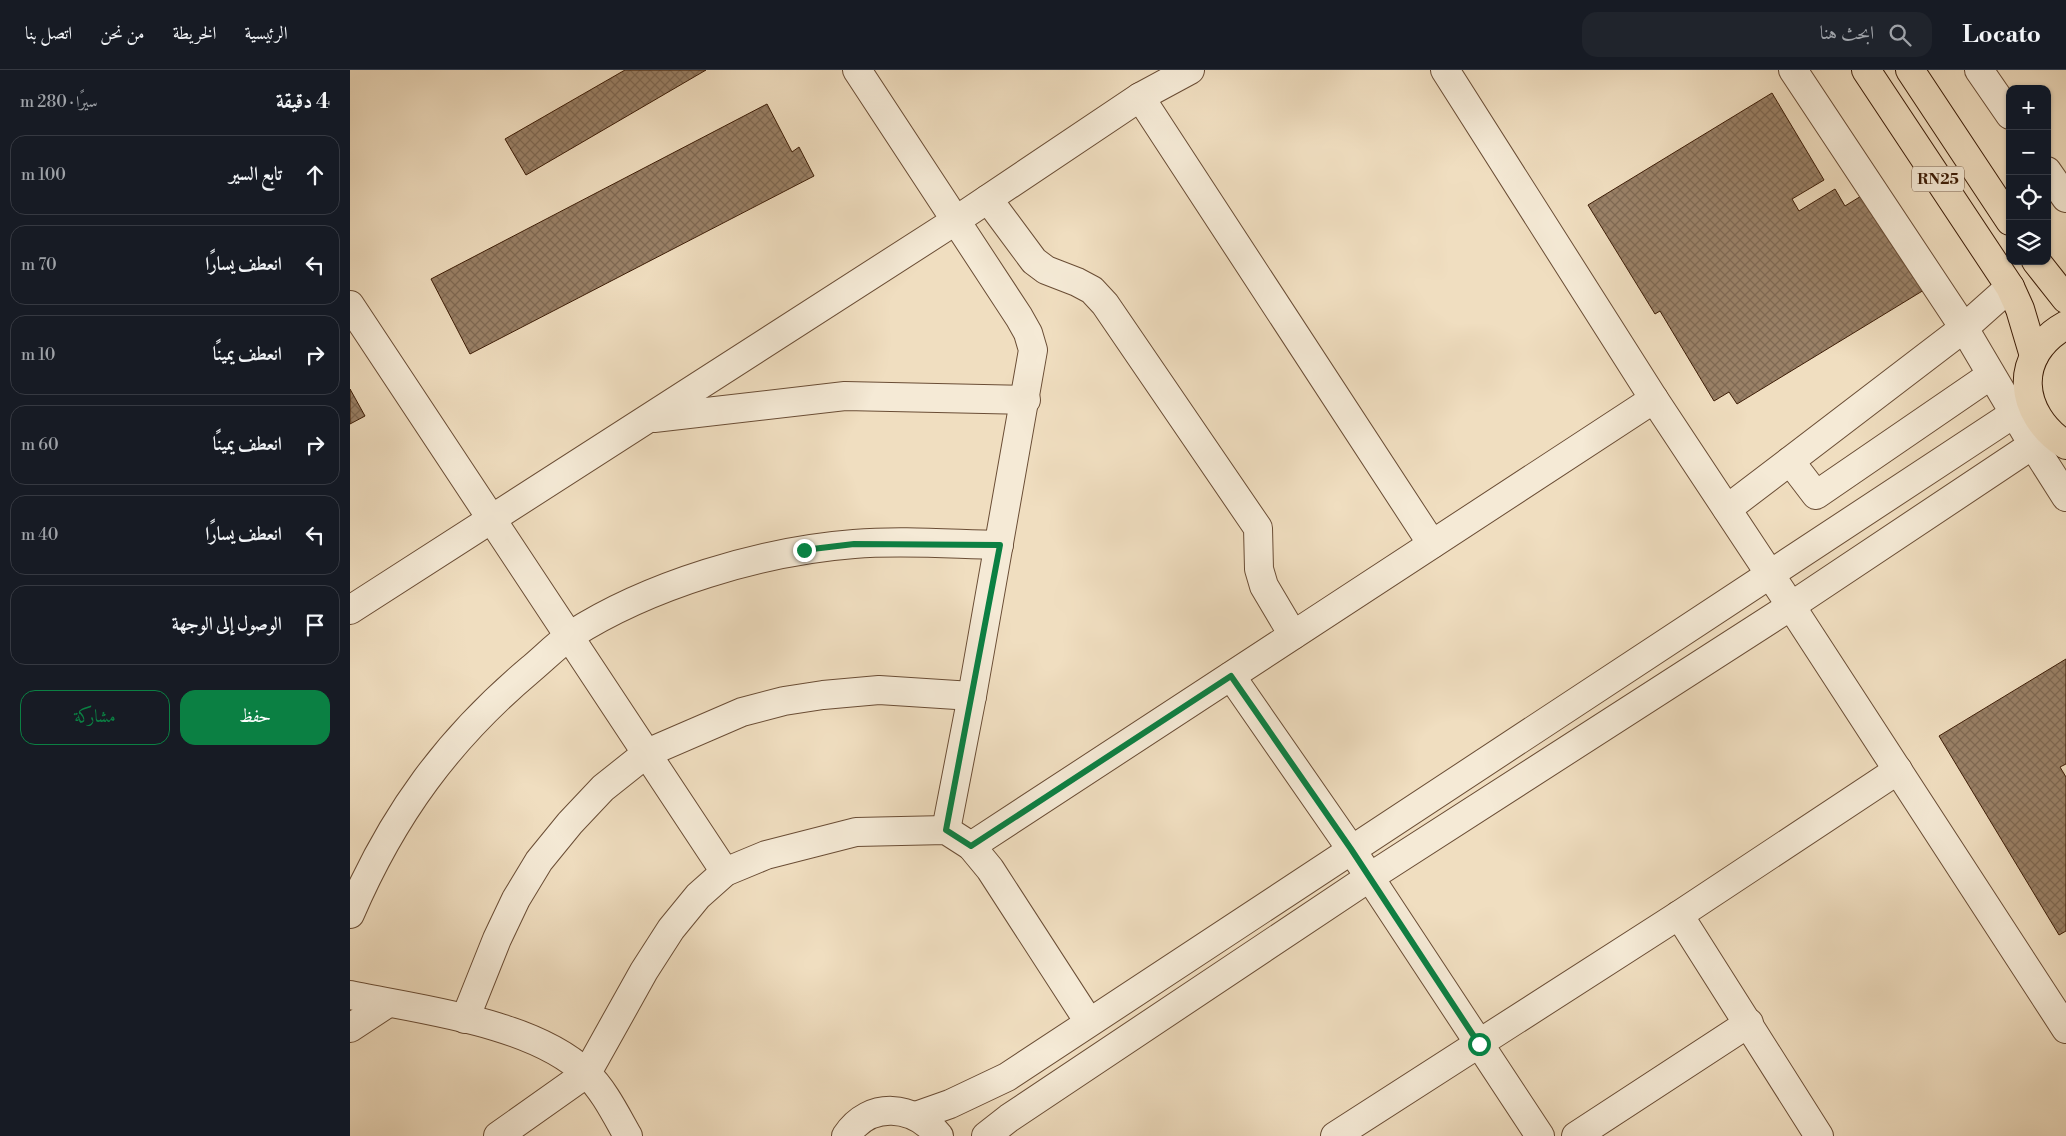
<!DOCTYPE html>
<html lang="ar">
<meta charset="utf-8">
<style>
:root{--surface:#171b24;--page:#20242c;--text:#f1f3f6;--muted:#9ea1a6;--line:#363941;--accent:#0b8043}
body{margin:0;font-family:"Libre Bodoni",Amiri,serif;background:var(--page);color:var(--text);direction:rtl}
.controls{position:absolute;right:15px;top:15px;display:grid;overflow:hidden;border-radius:10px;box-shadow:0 1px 4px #0004}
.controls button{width:45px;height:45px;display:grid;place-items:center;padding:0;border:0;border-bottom:1px solid var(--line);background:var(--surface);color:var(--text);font:25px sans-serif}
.stop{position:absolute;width:15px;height:15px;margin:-11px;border:4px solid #0b8043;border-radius:50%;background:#fff}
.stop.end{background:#0b8043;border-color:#fff;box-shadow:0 1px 5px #0008}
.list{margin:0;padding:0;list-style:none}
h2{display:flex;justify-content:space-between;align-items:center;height:65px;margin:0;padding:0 20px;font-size:21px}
h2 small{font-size:16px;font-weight:400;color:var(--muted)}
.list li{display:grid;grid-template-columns:32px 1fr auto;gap:15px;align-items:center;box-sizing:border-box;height:80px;margin:0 10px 10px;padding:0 10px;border:1px solid var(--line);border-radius:15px}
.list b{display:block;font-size:19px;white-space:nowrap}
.list em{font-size:16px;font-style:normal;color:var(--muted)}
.actions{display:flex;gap:10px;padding:15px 20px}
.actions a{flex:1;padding:11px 0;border:1px solid var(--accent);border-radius:15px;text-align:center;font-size:18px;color:var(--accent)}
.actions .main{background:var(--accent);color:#fff}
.icon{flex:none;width:28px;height:28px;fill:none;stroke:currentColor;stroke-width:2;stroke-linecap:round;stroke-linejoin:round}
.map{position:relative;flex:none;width:1716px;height:1066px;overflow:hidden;direction:ltr}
header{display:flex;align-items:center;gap:30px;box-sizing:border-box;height:70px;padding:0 25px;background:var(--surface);border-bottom:1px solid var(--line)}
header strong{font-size:24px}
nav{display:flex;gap:28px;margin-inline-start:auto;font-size:18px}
.search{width:350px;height:45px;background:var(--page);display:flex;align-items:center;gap:12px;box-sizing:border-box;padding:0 18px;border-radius:15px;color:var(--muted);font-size:19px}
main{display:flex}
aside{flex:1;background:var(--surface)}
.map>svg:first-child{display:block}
.building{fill:url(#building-cross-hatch);stroke:#3d1d07}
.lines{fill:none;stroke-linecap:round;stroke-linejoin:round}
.minor-casing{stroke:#6a4d35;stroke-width:30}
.major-casing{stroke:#3d1d07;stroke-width:30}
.minor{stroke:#f5ead6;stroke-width:28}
.major{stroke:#f0dec0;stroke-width:28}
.route{stroke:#0b8043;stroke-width:6}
.labels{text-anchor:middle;stroke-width:5;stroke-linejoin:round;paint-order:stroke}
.shield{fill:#f5ead6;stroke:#745a45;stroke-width:1}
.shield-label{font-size:15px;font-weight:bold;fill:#3d1d07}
</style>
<header>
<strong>Locato</strong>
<div class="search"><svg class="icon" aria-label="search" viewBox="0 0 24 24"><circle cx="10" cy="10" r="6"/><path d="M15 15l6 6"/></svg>ابحث هنا</div>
<nav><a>الرئيسية</a><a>الخريطة</a><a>من نحن</a><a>اتصل بنا</a></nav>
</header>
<main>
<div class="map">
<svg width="1716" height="1066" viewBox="0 0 1716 1066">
<defs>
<pattern id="building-cross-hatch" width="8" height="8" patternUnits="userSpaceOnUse" patternTransform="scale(1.25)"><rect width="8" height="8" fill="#9a8167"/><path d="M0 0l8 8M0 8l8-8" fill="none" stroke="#7f6953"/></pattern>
</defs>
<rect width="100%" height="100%" fill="#f0dec0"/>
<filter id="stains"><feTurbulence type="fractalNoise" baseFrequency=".004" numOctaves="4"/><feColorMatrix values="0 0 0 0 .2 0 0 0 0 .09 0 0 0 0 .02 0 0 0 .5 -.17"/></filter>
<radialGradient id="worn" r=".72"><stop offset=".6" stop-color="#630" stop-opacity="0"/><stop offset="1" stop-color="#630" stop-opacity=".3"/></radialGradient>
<g class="building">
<path d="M275,0H356L176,105L155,69Z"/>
<path d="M1422,23L1474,110L1442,129L1449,141L1485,119L1495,136L1516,123L1574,220L1387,334L1379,322L1364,331L1310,241L1305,244L1238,135Z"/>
<path d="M417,34L442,82L449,77L464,106L120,284L81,209Z"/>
<path d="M0,319L15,346L0,354Z"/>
<path d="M1716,589V694L1710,697L1716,707V861L1709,865L1589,666Z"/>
</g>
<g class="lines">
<g class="minor-casing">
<g id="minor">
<path d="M507,0L669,247L678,263L683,280L622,626L596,760"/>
<path d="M1095,0L1304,329L1441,536L1716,959"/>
<path d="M1443,0L1614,258L1683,375L1716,427"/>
<path d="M1629,0L1660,45"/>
<path d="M790,27L1082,474"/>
<path d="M1697,101L1716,128"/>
<path d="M638,129L684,191L696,200L727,212L742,220L755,234L908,458L909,499L914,516L943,565"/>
<path d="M0,235L375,802"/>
<path d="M304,348L495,326L676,330"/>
<path d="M1440,391L1466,425L1641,305"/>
<path d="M1377,439L1614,258L1660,217"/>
<path d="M0,540L605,151L790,27L840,0"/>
<path d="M881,606L1001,779L1190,1066"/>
<path d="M621,776L1304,329"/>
<path d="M0,844C43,744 98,669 181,599C194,588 207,575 221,565C299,515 412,481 504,474C552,470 601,474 649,475"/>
<path d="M1329,845L1469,1066"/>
<path d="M0,925C71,940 182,952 236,1003C254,1020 266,1045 278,1066"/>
<path d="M115,949L147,869L166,829L189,791L220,753L253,718L297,683L392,642L434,631L473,625L529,620L622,626"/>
<path d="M0,958L38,933"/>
<path d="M566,1046L600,1034L657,1007L1680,333"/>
<path d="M148,1066L237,1003L294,901L321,859L348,826L375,802L416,785L506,762L596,760L621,776L640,799L739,952"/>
<path d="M496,1066C520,1030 564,1035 589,1066"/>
<path d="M636,1066L659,1048L1020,807L1441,536L1699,364"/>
<path d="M985,1066L1329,845L1548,700"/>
<path d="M1226,1066L1399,953"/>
</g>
</g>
<g class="major-casing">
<g id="major">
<path d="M1516,0L1660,217L1670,239L1684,286"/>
<path d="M1560,0L1660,151"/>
<path d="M1686,191L1716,229"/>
<path d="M1716,255C1662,285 1668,344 1716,375"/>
</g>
</g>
<use href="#minor" class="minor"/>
<use href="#major" class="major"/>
</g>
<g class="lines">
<path class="route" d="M454,480L504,474L650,475L596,760L621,776L881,606L1001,779L1129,974"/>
</g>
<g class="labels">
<rect class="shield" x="1562" y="96.5" width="52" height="25" rx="4"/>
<g class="shield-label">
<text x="1588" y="114">RN25</text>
</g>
</g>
<rect width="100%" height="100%" filter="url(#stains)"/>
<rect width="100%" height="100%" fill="url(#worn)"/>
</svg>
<div class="controls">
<button>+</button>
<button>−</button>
<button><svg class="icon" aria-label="locate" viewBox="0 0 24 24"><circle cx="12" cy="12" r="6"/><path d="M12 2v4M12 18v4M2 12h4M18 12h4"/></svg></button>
<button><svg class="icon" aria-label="layers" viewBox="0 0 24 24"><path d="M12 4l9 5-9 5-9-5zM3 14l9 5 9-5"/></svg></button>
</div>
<div class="stop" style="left:1129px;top:974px"></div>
<div class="stop end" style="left:454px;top:480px"></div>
</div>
<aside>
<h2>4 دقيقة<small>سيرًا · 280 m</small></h2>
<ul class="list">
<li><svg class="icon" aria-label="ahead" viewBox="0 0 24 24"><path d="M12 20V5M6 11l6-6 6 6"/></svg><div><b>تابع السير</b></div><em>100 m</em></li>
<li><svg class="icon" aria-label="left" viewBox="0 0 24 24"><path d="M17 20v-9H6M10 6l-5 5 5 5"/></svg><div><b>انعطف يسارًا</b></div><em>70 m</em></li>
<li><svg class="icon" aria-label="right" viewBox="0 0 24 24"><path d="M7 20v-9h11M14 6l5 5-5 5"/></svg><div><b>انعطف يمينًا</b></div><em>10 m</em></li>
<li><svg class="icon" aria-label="right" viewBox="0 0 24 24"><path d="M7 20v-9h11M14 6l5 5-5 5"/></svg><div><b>انعطف يمينًا</b></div><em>60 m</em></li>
<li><svg class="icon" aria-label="left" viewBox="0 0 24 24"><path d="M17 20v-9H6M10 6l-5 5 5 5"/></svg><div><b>انعطف يسارًا</b></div><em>40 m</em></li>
<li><svg class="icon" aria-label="arrive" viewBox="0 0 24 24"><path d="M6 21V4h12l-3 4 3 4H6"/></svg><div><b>الوصول إلى الوجهة</b></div></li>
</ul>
<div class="actions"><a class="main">حفظ</a><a>مشاركة</a></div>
</aside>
</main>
